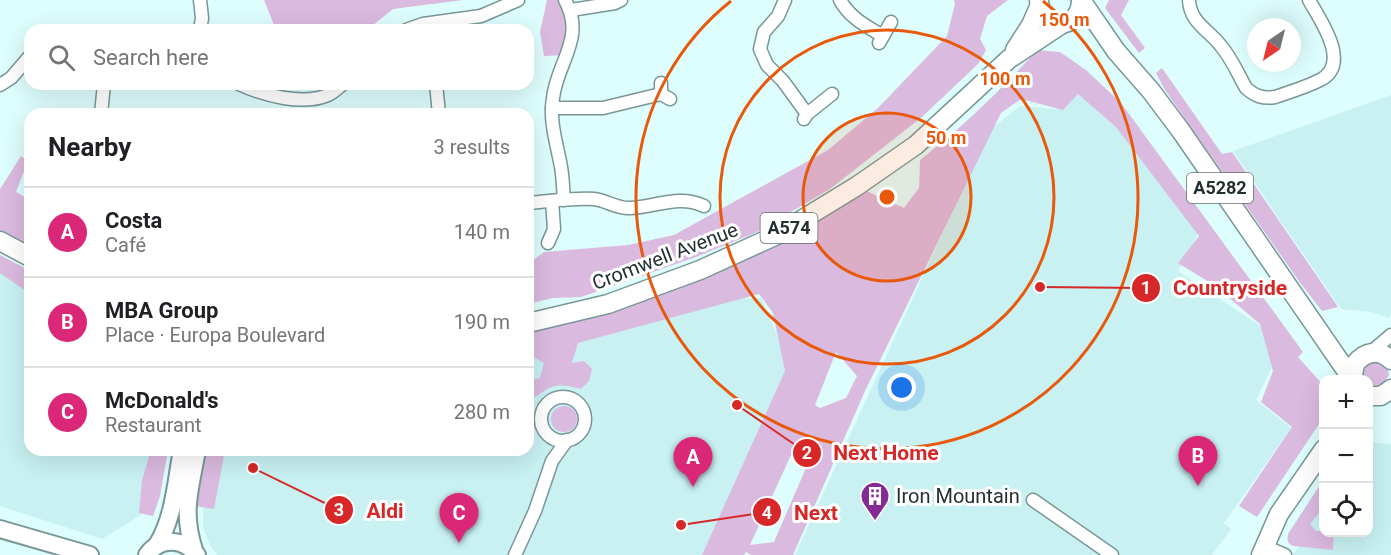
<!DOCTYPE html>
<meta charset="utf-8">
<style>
:root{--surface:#fff;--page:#f6f6f6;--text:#202124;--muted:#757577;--line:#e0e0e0;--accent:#db2777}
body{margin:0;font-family:Roboto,sans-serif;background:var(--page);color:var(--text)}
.controls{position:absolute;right:18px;bottom:18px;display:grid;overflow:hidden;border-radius:12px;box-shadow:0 6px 24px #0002}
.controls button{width:54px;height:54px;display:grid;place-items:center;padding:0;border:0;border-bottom:2px solid var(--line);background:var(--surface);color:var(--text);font:30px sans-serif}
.compass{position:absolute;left:1247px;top:18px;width:54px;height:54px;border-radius:50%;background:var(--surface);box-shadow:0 6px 24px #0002;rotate:215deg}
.you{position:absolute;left:902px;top:388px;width:21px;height:21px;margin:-15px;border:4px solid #fff;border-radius:50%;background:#1a73e8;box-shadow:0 0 0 9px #1a73e833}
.badge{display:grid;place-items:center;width:39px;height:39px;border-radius:50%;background:var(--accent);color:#fff;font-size:20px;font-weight:700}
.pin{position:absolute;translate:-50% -50px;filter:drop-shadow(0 2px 3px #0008)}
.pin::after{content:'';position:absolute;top:32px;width:21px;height:18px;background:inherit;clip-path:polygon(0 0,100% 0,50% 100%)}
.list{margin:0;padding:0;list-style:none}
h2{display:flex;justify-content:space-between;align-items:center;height:78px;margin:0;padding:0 24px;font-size:26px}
h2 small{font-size:20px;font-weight:400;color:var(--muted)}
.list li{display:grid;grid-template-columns:39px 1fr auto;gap:18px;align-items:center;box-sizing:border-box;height:90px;padding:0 24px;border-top:2px solid var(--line)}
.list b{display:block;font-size:22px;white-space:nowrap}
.list p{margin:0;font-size:20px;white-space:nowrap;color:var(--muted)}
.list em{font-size:20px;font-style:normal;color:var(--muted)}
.icon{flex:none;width:33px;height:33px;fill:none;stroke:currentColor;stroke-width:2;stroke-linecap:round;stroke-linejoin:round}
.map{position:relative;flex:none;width:1391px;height:555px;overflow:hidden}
.search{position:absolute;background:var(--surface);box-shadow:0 6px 24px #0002;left:24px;top:24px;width:510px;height:66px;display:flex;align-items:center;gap:15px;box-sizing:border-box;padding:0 21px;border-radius:18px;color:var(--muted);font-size:22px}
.panel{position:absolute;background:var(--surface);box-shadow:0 6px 24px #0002;left:24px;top:108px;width:510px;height:348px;border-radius:18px}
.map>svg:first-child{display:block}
.built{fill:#c9f1f2}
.green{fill:#dbbae0;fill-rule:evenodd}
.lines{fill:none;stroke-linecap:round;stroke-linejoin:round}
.street-casing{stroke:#7a9798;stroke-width:15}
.secondary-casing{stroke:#7a9798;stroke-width:20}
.primary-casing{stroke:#7a9798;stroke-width:21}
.street{stroke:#fff;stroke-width:12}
.secondary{stroke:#fff;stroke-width:16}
.primary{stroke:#fff;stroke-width:18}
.ring{fill:none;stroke:#e8590c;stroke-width:3}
.labels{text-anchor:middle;stroke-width:6;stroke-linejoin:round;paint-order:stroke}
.shield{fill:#fff;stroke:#666e6e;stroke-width:1.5}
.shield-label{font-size:18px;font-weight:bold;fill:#243030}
.street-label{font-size:20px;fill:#243030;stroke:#fff}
.poi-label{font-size:20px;fill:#243030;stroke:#fff;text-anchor:start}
.centre{fill:#e8590c;stroke:#fff;stroke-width:3}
.ring-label{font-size:18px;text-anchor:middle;font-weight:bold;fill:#e8590c;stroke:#fff;stroke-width:6;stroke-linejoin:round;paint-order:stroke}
.leader{fill:none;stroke:#d62828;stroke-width:2}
.callout-dot{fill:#d62828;stroke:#fff;stroke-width:2}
.mark-label{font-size:18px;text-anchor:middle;font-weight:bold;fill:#fff}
.callout-label{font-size:21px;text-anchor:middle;font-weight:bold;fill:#d62828;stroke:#fff;stroke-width:6;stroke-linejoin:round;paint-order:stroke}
</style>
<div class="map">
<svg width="1391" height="555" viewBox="0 0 1391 555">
<rect width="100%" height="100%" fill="#defdfd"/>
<g class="built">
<path d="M1078,87L1120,122L1198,234L1178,271L1265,329L1272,367L1256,400L1291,428L1224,523L1231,529L1212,555H795L990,130L1020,106L1057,109Z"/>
<path d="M1391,95V313L1389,318L1371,312L1341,309L1233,151Z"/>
<path d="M0,258L30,275V450H152L141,515L102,539L0,506Z"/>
<path d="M761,298L793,372L709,555H217L209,543L203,527V508L215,450H528V351L654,302Z"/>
<path d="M1369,442L1391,444V555H1292L1303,543L1294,537L1323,494L1324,532H1368Z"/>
</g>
<g class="green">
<path d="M264,0H463L393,9L367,30H276Z"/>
<path d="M547,0H565L571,10L566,55L544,56L540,32Z"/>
<path d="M954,0H1008L987,16L980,39L986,50L978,64L922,117L830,189L755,233L696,257L581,297L553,298L528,304V264L544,252L628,245L674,235L828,150L878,108L947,36L955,4Z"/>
<path d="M1109,0H1129L1121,15L1145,48L1139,53L1105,8Z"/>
<path d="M1037,50L1060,52L1086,70L1121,103L1303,352L1298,357L1323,385V418L1257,517L1239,506L1292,427L1261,402L1273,371L1260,324L1214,285L1178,263L1199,236L1116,127L1078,94L1063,110L1021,99L1001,113L865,391L793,555H751L746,552L744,555H702L785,371L773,313L759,294L578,343L572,363L584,361L592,369L589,381L581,389C550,381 552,388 528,401V381L540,378L544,363L532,356L528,358V330L578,319L862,189L904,208L919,188L920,160C962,128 1001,90 1037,50ZM836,352L857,376L846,398L820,408L815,405ZM796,444L812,454L774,542L750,545Z"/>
<path d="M1162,68L1222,154L1232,152L1338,307L1322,311L1301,284L1165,90L1156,73Z"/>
<path d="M21,156L28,161L16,192L30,200V249L0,232V189Z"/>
<path d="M0,255L30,271V294L0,273Z"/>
<path d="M1372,359L1387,366L1389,375L1384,383L1376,386L1369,384L1368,380L1363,379C1359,369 1365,366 1372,359Z"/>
<circle cx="564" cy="419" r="13"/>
<path d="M151,450H168L160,496L153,516L139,513L142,480Z"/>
<path d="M204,450H225L214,509L195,506Z"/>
<path d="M1320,485L1323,487V508L1310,524L1316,531H1322L1323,529L1324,532L1334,533L1333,550L1293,546C1287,543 1287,540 1288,534Z"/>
</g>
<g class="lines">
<g class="street-casing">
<g id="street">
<path d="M785,0L778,16L764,32L760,49L767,65L783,81L807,114"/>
<path d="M840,0C850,18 866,26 883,36"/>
<path d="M1189,0C1190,23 1209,30 1221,46C1232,59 1238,74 1246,88C1255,96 1263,99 1275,97C1290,92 1306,87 1320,80C1352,64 1320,20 1309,0"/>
<path d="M571,10L615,3L621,0"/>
<path d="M200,30L202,18L200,0"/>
<path d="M406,30L423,24L481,16L518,0"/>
<path d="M879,43L891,22"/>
<path d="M661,83V94L670,99"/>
<path d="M239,84C263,95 302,106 328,95C333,93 338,88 343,84"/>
<path d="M436,84L439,114"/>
<path d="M0,85L11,78L30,56"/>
<path d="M552,108H603L661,94"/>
<path d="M101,114L104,84"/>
<path d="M804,119L807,114L832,94"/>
<path d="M564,200C563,189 563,178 561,167C557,144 549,122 553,98C557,62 586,38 565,0"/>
<path d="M528,203C550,201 572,198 594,199C606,200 617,209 630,208C656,207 679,194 704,206"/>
<path d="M548,243L554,229L552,201"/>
<path d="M1370,353L1391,335"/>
<circle cx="563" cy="419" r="22"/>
<path d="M1033,500L1112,555"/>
<path d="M1264,546L1285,555"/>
<path d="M515,555L535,511L552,461L567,440"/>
</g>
</g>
<g class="secondary-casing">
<g id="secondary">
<path d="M0,529L90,555"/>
<path d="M157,545C174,518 176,481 182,450"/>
<path d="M195,553C181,512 190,491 197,450"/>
<path d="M147,555C160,537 183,538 197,555"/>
</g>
</g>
<g class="primary-casing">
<g id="primary">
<path d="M1039,0C1040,32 1081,31 1081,0"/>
<path d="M1081,0L1116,51L1151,91L1181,131L1352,379"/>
<path d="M1015,50L1031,25L1039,7"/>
<path d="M0,241L30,257"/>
<path d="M528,323L608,304L700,270L777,235L857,186L916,145L1009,59L1062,24"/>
<path d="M1352,380L1355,364C1365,351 1379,349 1391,360"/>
<path d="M1368,396H1381L1391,389"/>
<path d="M1261,555L1279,514L1324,449"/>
</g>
</g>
<use href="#street" class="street"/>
<use href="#secondary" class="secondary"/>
<use href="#primary" class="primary"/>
</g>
<circle cx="887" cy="197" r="84" fill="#e8590c" fill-opacity=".12"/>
<g class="ring">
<circle cx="887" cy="197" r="84"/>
<circle cx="887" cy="197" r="167"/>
<path d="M1043 1A251 251 0 1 1 731 1"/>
</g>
<defs>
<g id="building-pin" transform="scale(1.5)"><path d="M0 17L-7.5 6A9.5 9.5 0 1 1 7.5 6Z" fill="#862a95" stroke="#fff"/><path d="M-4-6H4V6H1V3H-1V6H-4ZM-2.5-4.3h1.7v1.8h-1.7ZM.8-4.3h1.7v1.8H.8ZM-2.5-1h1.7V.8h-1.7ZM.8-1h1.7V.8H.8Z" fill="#fff"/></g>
</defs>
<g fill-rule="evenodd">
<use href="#building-pin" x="875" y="496"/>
</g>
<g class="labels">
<g class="shield">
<rect x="1187" y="173" width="66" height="30" rx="4.5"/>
<rect x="760.5" y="213" width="57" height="30" rx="4.5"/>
</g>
<g class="shield-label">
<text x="1220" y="194">A5282</text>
<text x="789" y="234">A574</text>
</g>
<g class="street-label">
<text transform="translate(665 256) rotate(-21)" y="7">Cromwell Avenue</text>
</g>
<g class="poi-label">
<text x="896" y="503">Iron Mountain</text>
</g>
</g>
<circle cx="887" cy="197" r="9" class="centre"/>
<g class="ring-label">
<text x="1064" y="26">150 m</text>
<text x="1005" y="85">100 m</text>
<text x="946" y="144">50 m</text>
</g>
<path class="leader" d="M1040 287L1146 288M737 405L807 453M253 468L339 510M681 525L767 512"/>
<g class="callout-dot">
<circle cx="1040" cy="287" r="6"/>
<circle cx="737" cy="405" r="6"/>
<circle cx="253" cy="468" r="6"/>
<circle cx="681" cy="525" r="6"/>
<circle cx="1146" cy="288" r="15"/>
<circle cx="807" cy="453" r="15"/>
<circle cx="339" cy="510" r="15"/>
<circle cx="767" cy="512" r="15"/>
</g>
<g class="mark-label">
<text x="1146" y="294">1</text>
<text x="807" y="459">2</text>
<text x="339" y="516">3</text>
<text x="767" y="519">4</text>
</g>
<g class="callout-label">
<text x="1230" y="295">Countryside</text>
<text x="886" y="460">Next Home</text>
<text x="385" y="518">Aldi</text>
<text x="816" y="520">Next</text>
</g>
</svg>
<div class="controls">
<button>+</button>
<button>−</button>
<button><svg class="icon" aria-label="locate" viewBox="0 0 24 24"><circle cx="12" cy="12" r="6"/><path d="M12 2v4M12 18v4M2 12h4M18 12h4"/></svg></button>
</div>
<svg class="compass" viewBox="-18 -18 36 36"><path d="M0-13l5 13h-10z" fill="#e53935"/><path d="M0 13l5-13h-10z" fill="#757577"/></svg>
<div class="you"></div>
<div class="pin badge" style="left:693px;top:487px">A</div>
<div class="pin badge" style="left:1198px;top:486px">B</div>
<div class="pin badge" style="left:459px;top:543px">C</div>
<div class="search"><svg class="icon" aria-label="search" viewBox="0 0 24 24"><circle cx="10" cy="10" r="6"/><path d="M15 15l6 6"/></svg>Search here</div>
<section class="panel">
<h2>Nearby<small>3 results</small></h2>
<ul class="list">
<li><span class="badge">A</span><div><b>Costa</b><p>Café</p></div><em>140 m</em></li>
<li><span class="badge">B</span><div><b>MBA Group</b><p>Place · Europa Boulevard</p></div><em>190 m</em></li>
<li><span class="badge">C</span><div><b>McDonald's</b><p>Restaurant</p></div><em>280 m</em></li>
</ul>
</section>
</div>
